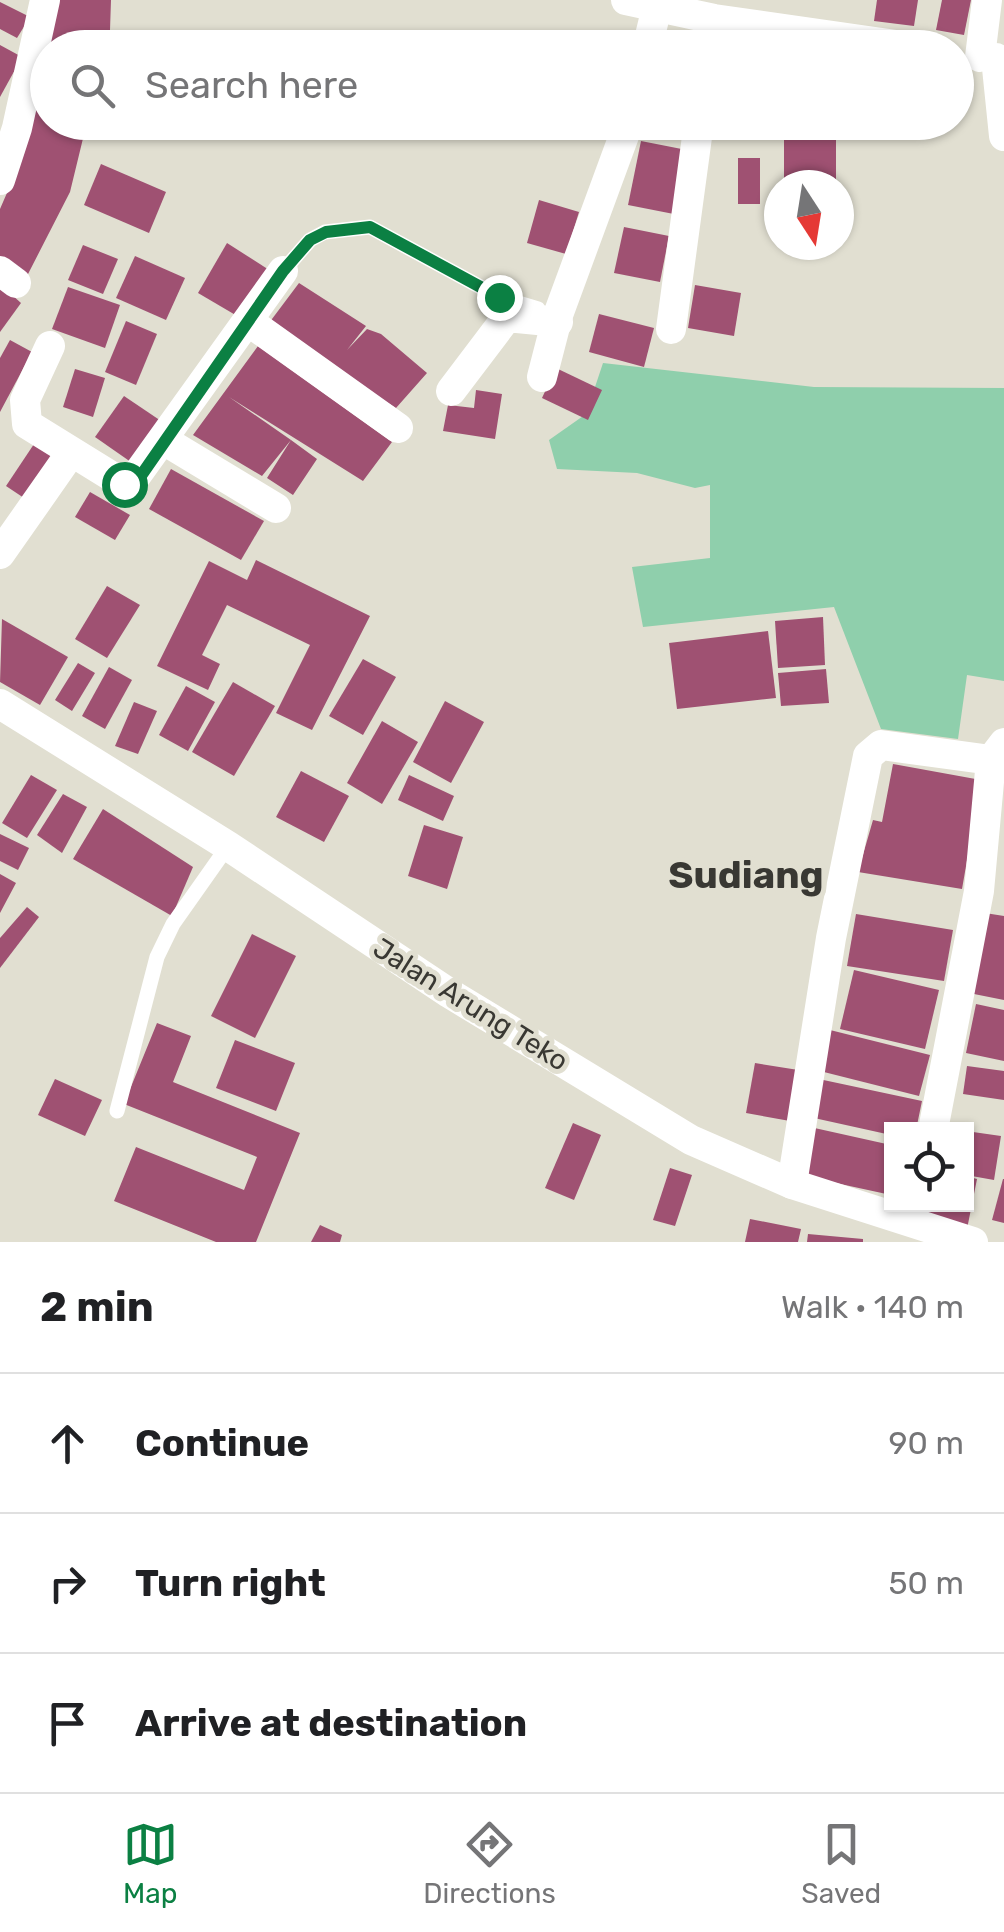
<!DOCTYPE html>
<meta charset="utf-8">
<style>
:root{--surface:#fff;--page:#f6f6f6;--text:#202124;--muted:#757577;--line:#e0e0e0;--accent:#0b8043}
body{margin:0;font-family:Rubik,sans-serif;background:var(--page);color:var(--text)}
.controls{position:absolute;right:30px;bottom:30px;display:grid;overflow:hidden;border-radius:0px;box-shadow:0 2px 8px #0004}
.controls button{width:90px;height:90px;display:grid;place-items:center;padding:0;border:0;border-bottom:2px solid var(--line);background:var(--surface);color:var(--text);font:50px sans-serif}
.compass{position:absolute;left:764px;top:170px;width:90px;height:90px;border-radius:50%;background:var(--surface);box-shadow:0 2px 8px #0004;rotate:168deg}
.stop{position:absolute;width:30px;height:30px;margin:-22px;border:8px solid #0b8043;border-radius:50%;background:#fff}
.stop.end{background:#0b8043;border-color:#fff;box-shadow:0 2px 10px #0008}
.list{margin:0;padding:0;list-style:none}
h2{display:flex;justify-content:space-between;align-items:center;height:130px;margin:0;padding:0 40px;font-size:42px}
h2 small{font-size:32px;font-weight:400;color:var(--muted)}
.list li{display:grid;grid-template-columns:65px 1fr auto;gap:30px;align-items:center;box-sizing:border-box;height:140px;padding:0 40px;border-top:2px solid var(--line)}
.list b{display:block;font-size:38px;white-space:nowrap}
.list em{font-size:32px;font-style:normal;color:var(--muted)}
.icon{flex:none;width:55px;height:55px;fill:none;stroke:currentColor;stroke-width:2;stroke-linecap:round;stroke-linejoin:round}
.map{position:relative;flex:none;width:1004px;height:1242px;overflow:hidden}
.search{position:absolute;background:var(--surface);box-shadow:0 2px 8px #0004;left:30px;right:30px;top:30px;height:110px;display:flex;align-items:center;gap:25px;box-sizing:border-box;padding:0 35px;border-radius:55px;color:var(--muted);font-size:38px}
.sheet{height:550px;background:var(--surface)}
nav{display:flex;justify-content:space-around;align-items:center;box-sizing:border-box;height:140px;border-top:2px solid var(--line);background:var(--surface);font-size:28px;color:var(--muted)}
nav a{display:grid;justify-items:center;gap:5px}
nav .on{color:var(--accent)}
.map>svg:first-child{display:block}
.green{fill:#8fcfac}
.building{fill:#9f5172}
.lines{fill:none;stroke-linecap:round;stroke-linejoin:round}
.lane{stroke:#fff;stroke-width:15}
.street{stroke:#fff;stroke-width:30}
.route{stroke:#0b8043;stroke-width:12}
.labels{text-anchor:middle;stroke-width:10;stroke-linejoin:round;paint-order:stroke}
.street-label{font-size:28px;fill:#393833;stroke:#e1dfd1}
.district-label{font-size:38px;font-weight:bold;fill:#393833;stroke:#e1dfd1}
</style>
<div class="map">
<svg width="1004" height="1242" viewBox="0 0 1004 1242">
<rect width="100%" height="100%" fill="#e1dfd1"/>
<path class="green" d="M603,363L814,387L1004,388V681L967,675L958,739L881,729L834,607L643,627L632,567L710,558V485L695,488L637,473L557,469L549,440L586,414Z"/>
<g class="building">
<path d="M58,0H111L110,30L103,48H48V122H87L70,192L27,276L0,262V209L16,172Z"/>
<path d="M877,0H918L914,26L874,21Z"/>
<path d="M942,0H971L964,35L936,30Z"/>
<path d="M0,2L30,17L17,38L0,29Z"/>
<path d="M0,45L22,57L0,97Z"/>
<rect x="784" y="123" width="52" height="62"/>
<path d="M641,141L702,153L689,217L628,205Z"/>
<rect x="738" y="158" width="22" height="46"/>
<path d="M101,164L166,192L149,233L84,205Z"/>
<path d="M539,200L579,212L566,254L527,243Z"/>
<path d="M624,227L669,236L660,282L614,273Z"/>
<path d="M227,243L277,275L244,320L198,293Z"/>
<path d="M83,245L118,259L103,294L68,280Z"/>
<path d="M135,256L185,278L166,320L116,298Z"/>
<path d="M299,283L366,326L347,350L367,329L381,334L427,373L396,408L266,327Z"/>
<path d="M0,284L21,303L0,332Z"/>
<path d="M695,285L741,293L734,336L688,328Z"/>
<path d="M68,287L120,305L105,348L52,329Z"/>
<path d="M599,314L654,328L644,367L589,352Z"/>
<path d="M126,321L157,334L136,385L105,372Z"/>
<path d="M10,340L32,352L0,412V358Z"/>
<path d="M258,346L392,442L363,481L229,397L291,440L317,459L293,495L267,478L291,440L262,476L193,435Z"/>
<path d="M556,368L602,390L588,420L542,398Z"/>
<path d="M75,369L105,378L93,417L63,407Z"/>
<path d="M476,390L502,394L495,439L443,431L448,405L474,408Z"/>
<path d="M124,396L167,425L138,467L95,437Z"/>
<path d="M34,444L52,456L24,498L6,486Z"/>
<path d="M171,469L264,521L241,560L149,509Z"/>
<path d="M90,492L130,515L115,540L75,517Z"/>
<path d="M256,560L370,616L312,730L276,713L310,645L227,605L202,655L220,664L208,690L157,666L209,561L247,580Z"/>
<path d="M107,586L140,605L107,658L75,639Z"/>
<path d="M823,617L825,665L778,668L775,621Z"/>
<path d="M2,619L68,657L40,705L0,682Z"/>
<path d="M768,631L776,698L677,709L669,643Z"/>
<path d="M363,659L396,677L363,735L329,716Z"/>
<path d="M78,663L95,673L72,711L55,700Z"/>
<path d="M109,667L132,680L105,729L82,716Z"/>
<path d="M826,669L829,703L781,706L778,673Z"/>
<path d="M233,682L275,706L234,776L192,752Z"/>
<path d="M186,686L215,702L188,751L159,735Z"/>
<path d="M445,701L484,722L451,783L413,762Z"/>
<path d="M134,702L157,711L138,754L115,746Z"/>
<path d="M382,721L418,742L382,804L347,783Z"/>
<path d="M893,764L981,780L962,889L858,872L873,820L882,822Z"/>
<path d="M301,771L349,796L324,842L276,817Z"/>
<path d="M31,775L57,790L27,838L2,823Z"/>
<path d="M409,775L454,796L443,821L398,800Z"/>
<path d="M63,794L87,807L62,853L37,835Z"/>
<path d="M103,809L193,867L172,916L73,859Z"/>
<path d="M424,825L463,837L447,889L408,876Z"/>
<path d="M0,834L29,848L18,870L0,861Z"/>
<path d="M0,874L16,883L0,913Z"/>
<path d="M27,907L39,917L0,968V938Z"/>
<path d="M985,913L1004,916V1000L969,993Z"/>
<path d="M856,914L953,930L944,981L847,966Z"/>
<path d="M252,934L296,956L255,1038L211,1016Z"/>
<path d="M854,970L939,990L925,1049L840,1029Z"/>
<path d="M976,1004L1004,1010V1061L966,1053Z"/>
<path d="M157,1023L191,1036L173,1082L300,1133L256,1242H216L114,1201L136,1147L244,1190L257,1157L124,1104Z"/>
<path d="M822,1028L930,1055L919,1096L812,1069Z"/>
<path d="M235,1040L295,1063L276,1111L216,1088Z"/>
<path d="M755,1063L811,1072L801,1123L746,1113Z"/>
<path d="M967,1066L1004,1071V1100L963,1094Z"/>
<path d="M814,1078L922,1101L916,1130H892L891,1135L805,1116Z"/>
<path d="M55,1079L102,1100L85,1136L38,1115Z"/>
<path d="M573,1123L601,1135L574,1200L545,1188Z"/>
<path d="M810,1127L891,1145V1195L799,1175Z"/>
<path d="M966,1131L1001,1136L994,1180L966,1175Z"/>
<path d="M670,1168L692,1175L675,1226L653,1220Z"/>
<path d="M966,1176L977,1179L967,1229L926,1220L929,1204H966Z"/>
<path d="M1003,1179H1004V1223L992,1220Z"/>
<path d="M750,1219L801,1229L798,1242H745Z"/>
<path d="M320,1225L342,1235L340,1242H311Z"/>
<path d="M808,1234L863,1239V1242H807Z"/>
</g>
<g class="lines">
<g class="lane">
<path d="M283,271L310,240L325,232L370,227L499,297L538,309"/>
<path d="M117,1111L157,957L173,924L228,846"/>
</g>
<g class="street">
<path d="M626,0L714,19L917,48"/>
<path d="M647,48L657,7"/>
<path d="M980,57L987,0"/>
<path d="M996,58L1004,136"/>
<path d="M0,180L17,128L45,0"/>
<path d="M0,271L16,283"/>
<path d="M248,321L398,428"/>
<path d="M671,329L699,122"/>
<path d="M50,346L25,400L27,424L124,484L131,483L283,271"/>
<path d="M542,377L558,315L629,122"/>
<path d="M451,391L507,317L558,322"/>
<path d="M165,441L276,508"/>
<path d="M0,554L70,454"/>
<path d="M0,704L228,846L449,993L691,1140L792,1184L973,1242"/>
<path d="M933,1130L979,891L991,760L1004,743"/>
<path d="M792,1184L831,938L868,756L881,745L991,760"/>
</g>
</g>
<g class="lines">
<path class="route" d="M124,484L138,480L283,271L310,240L326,232L370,227L499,297"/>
</g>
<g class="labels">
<g class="street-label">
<text transform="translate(471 1004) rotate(32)" y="10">Jalan Arung Teko</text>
</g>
<g class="district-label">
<text x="746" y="888">Sudiang</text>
</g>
</g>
</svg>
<div class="controls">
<button><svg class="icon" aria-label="locate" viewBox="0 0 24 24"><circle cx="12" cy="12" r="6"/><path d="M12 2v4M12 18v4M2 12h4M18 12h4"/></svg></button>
</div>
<svg class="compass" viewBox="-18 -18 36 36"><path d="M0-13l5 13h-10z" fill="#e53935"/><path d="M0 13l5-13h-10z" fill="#757577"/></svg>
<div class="stop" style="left:124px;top:484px"></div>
<div class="stop end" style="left:499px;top:297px"></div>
<div class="search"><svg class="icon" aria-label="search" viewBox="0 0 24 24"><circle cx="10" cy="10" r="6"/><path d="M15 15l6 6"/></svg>Search here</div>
</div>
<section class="sheet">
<h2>2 min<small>Walk · 140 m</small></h2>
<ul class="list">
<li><svg class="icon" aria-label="ahead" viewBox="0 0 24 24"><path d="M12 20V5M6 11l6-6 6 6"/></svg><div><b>Continue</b></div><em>90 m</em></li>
<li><svg class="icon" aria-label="right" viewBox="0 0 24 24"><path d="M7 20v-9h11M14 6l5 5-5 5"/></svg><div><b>Turn right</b></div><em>50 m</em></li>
<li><svg class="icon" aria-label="arrive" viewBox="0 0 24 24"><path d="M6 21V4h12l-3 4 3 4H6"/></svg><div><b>Arrive at destination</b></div></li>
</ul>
</section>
<nav>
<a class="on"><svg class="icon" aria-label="map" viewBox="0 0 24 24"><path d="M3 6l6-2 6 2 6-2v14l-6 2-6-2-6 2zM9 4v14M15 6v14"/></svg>Map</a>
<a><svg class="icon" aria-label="directions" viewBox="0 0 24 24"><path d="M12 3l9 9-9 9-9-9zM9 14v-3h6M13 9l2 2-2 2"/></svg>Directions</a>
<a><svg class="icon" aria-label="saved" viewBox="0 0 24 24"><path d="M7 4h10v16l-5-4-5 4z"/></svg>Saved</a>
</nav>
